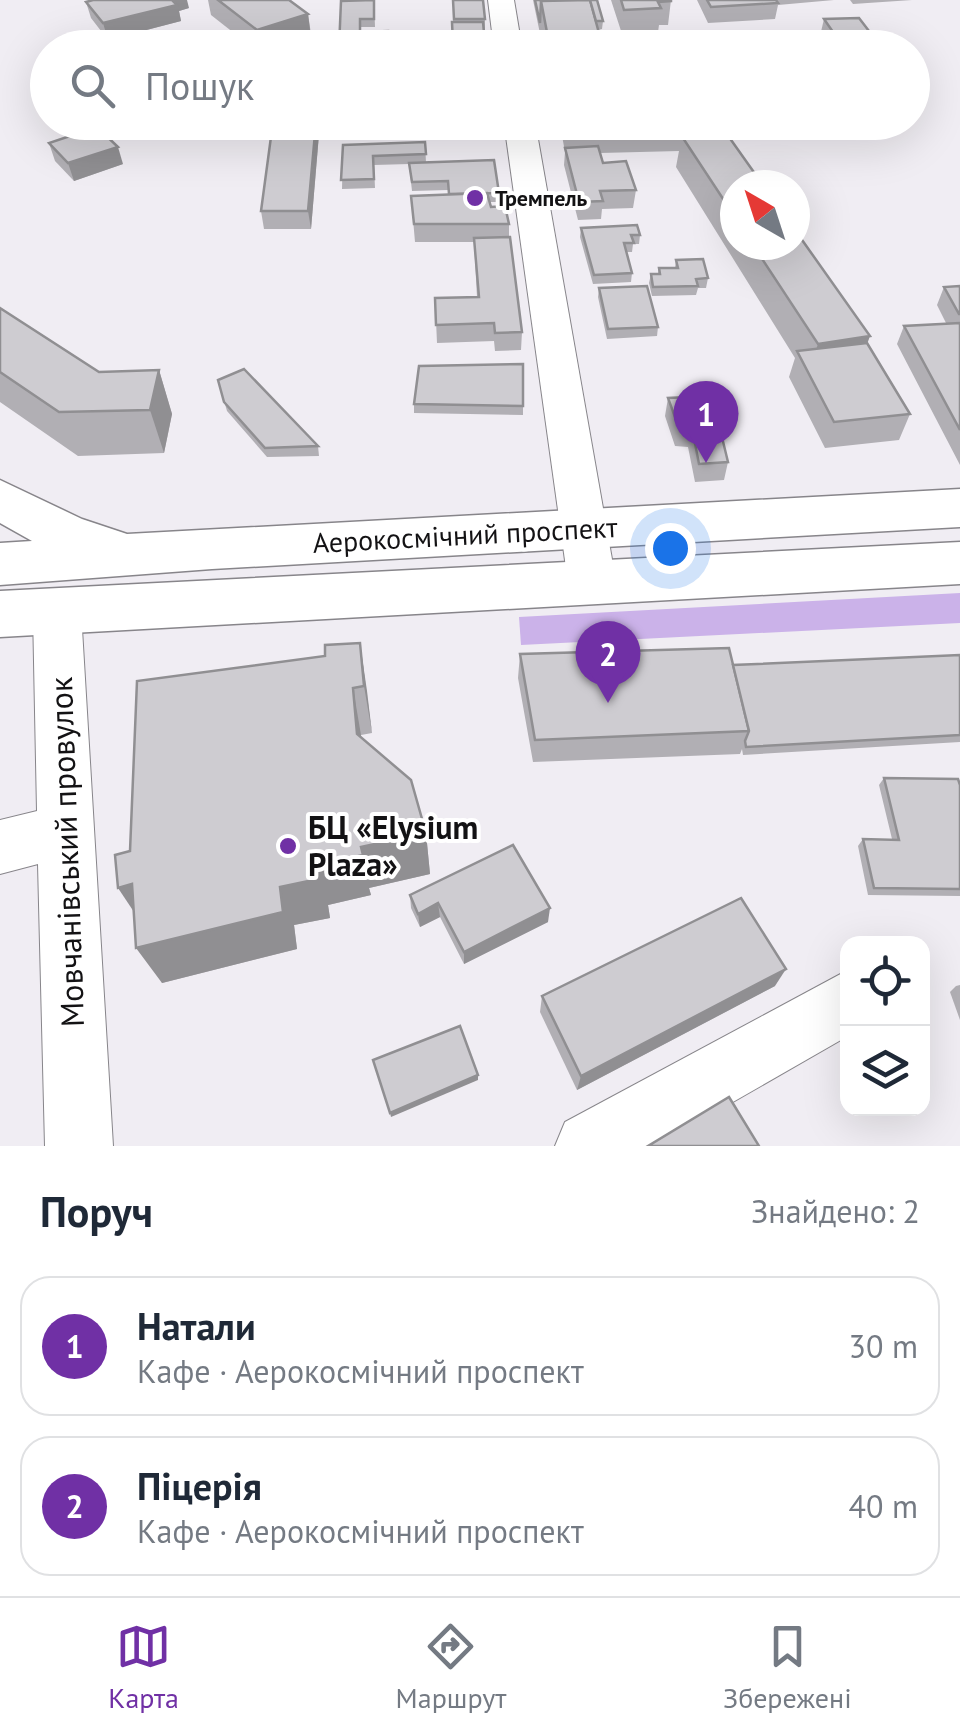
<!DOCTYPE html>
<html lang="uk">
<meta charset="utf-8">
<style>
:root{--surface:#fff;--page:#f6f6f7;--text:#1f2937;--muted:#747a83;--line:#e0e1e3;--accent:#7030a5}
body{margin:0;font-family:"PT Sans",sans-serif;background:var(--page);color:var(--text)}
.controls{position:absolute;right:30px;bottom:30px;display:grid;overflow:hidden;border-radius:20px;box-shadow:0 10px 40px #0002}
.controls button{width:90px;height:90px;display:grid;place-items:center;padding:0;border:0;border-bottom:2px solid var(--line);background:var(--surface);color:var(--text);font:50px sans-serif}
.compass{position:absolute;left:720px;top:170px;width:90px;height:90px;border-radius:50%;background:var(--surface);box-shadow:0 10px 40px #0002;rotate:321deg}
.you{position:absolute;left:670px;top:548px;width:35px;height:35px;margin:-25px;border:8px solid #fff;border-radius:50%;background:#1a73e8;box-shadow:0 0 0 15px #1a73e833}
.badge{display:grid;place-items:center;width:65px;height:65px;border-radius:50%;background:var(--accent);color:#fff;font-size:32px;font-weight:700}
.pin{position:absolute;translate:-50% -82px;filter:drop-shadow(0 2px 5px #0008)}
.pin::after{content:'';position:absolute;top:52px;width:35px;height:30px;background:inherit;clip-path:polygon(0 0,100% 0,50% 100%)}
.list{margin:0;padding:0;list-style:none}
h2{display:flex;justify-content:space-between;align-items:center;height:130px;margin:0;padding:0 40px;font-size:42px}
h2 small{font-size:32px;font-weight:400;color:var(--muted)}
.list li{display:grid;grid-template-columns:65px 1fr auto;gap:30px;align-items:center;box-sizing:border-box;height:140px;margin:0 20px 20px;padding:0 20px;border:2px solid var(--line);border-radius:30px}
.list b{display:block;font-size:38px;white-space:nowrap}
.list p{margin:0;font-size:32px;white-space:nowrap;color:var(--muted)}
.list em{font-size:32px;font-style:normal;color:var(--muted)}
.icon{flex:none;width:55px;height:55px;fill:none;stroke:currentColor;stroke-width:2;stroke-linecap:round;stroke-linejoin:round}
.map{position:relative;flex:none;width:960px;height:1146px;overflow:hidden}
.search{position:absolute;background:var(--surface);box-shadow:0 10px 40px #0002;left:30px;right:30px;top:30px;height:110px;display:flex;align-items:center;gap:25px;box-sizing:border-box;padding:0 35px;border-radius:55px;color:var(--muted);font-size:38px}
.sheet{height:450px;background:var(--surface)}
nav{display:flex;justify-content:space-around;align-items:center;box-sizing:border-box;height:140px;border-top:2px solid var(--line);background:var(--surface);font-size:28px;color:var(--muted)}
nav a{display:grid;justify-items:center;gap:5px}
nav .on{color:var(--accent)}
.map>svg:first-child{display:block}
.forest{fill:#cbb2e9}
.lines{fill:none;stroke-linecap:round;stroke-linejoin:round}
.minor-casing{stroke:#87858a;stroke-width:2}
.major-casing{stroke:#87858a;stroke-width:3}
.minor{fill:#fff;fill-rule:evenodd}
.major{fill:#fff;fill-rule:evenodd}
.wall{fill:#b1afb4}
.shaded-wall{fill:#908f92}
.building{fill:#ceccd1;stroke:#908f92;stroke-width:2.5}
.poi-dot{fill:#7030a5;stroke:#fff;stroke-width:4}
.labels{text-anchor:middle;stroke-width:8;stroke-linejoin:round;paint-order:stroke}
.far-poi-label{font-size:22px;font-weight:bold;fill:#131214;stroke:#fff;text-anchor:start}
.street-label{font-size:28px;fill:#131214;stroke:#fff}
.near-poi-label{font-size:32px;font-weight:bold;fill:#131214;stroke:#fff;text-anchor:start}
.near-street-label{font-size:32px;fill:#131214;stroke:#fff}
</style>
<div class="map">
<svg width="960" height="1146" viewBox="0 0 960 1146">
<rect width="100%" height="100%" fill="#f0edf3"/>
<path class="forest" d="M960,593V623L521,645L519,617Z"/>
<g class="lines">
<g class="minor-casing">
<g id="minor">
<path d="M488,0H514L522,48H494Z"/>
<path d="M504,122H535L616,582L609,595L592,601L575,595L568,582Z"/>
<path d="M57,592L74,598L81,612L113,1146H45L38,864L0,874V820L37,811L33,612L40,598Z"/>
<path d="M848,970V1036L656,1146H555L565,1122Z"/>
</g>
</g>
<g class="major-casing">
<g id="major">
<path d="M0,480L82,519L127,534L960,489V527L212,569L0,585V543L32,541L0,523Z"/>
<path d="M960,542V584L0,637V591Z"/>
</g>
</g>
<use href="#minor" class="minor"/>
<use href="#major" class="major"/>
</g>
<g class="wall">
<path d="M208,0H289L308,14L311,34L330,48H253L211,15Z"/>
<path d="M374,0L375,27H361L339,48Z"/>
<path d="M453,0L485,19V48H453Z"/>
<path d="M533,0H597L603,21L602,29L598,30L603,48H543Z"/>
<path d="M611,0H671L668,25H659L658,32L622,34Z"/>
<path d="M697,0H834L778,5L775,19L708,23Z"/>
<path d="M850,0H912L853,4Z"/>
<path d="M86,2L189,8L179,11L181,21L108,40L91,18Z"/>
<path d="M824,19L882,48H828L820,36Z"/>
<path d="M135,122H197L151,138Z"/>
<path d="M320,122L311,229H264L261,211Z"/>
<path d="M355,122H398L399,135L356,136Z"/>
<path d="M562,122H698V133L735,185V245H795L867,343L910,414L899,440L825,448L789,377L795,358L676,167L679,151L600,153L603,163L636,190L633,208L602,209L601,219L578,220L564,165L565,152L561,130Z"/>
<path d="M425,142L426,163L499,193V202H490L491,207L509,224V237L522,332L521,350L495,351L494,341L437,343L435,298L477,297L474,242H415L411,196L448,195V190L412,191L409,164L374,165L375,188L342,189L343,145Z"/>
<path d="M49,143L123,164L74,181L55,161Z"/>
<path d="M581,228L640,235L639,244H633L632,252H626L632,273L631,282L593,284L580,237Z"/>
<path d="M676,260L708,278L706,288H698L696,295L652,296L649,283L651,274H658L659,268H675Z"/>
<path d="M960,286V465L897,344L904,326L946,323L937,305L944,287Z"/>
<path d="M599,288L658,327L657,336L607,339L598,297Z"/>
<path d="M0,308L99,372L159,370L172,414L164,453L78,456L0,402Z"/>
<path d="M523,364V415L414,413V404Z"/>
<path d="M218,380L318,446L319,456L267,457L227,411Z"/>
<path d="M668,398L728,462L724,480L695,482L688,447L675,446L665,416Z"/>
<path d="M360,643L372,733L361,735V738L426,833L430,874L369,888L371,895L328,905L330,918L294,925L297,949L162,983L130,851L325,656Z"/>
<path d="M520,654L733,665L960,655V742L743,755L742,749L740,754L533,762L518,678Z"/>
<path d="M884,778L960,785V896L868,895L858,846L863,839H892L879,785Z"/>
<path d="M410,895L548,922L464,964L440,917L420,927L411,908Z"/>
<path d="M960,985V1020L950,992L956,986Z"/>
<path d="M775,986L577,1090L540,1012L542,996Z"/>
</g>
<g class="shaded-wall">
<path d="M169,0H187L189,8L179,11L181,21L108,40L103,23Z"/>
<path d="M308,14L311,38L260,48L257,30Z"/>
<path d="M147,122H197L151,138Z"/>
<path d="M316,122H320L311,229L308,211Z"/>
<path d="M118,147L123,164L74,181L68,163Z"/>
<path d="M870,336L858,369L808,373L818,344Z"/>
<path d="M159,370L172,414L164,453L150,410Z"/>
<path d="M360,643L367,691L372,733L364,686Z"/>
<path d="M353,688L361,735L365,779L357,734Z"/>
<path d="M426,833L430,874L369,888L371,895L328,905L330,918L294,925L297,949L162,983L136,948L280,887L316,866L361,847Z"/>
<path d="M132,884L144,927L118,888Z"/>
<path d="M438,903L440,917L420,927L418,914Z"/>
<path d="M550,908L548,922L464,964V952Z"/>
<path d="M786,969L775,986L577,1090L581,1076Z"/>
<path d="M478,1075V1080L391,1117L390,1113Z"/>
</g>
<g class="building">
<path d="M93,0H172L177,5L103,23L86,2Z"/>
<path d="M218,0H289L308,14L257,30Z"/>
<path d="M374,0V19H360V32L388,31V48H339L341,1Z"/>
<path d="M453,0H483L485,19H454Z"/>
<path d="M535,0H576L541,1L540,23Z"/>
<path d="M590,0L603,48H550L541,1Z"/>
<path d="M590,0H597L603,21H596Z"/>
<path d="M621,0H671V1L658,2L661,8L624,10Z"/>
<path d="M707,0H776L778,3L711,7Z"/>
<path d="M859,18L882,48H844L824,19Z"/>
<path d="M452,22H483L485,44L453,45Z"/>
<path d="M308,32L330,48H259Z"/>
<path d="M273,122H316L308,211H261Z"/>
<path d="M355,122H398L399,126L355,127Z"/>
<path d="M566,122H698L699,125L567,129Z"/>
<path d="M97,127L118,147L68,163L49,143Z"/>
<path d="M724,130L763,185H735V217L681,135Z"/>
<path d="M425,142L426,154L373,156L374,179L341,180L343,145Z"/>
<path d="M598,146L603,163L626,161L636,190L600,191L603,201L579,202L565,148Z"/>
<path d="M494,160L499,193L449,194L448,181L412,182L409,163Z"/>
<path d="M487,193L491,207L505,206L509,224H414L411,196Z"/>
<path d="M637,225L640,235H631L634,243H624L632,273L594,275L581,228Z"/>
<path d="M795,230L870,336L818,344L753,245H795Z"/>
<path d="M510,237L522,332L495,333L494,323L436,325L435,298L479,297L474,238Z"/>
<path d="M703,259L708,278L696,279L698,286L653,287L651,274H660L659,268H678L676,260Z"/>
<path d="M647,286L658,327L608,329L599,288Z"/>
<path d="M960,286V314H959L944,287Z"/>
<path d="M0,308L99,372L159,370L150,410L59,412L0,372Z"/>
<path d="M960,323V430L904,326Z"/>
<path d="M867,343L910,414L834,422L797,351Z"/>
<path d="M523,364V406L414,404L419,366Z"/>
<path d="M244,369L318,446L265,448L224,402L218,380Z"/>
<path d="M712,396L728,462L699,464L692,428H679L668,398Z"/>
<path d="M360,643L364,686L353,688L357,734L411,780L426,833L361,847L363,855L316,866L318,879L280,887L283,912L136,948L132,884L118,888L115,855L130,851L137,681L325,656V645Z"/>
<path d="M729,648L749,731L535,740L520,654Z"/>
<path d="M960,655V735L746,747L745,741L749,731L733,665Z"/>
<path d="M884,778L958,779L960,785V889L874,888L863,839L899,840Z"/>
<path d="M513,845L550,908L464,952L438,903L418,914L410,895Z"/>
<path d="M741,898L786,969L581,1076L542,996Z"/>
<path d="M460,1026L478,1075L390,1113L373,1060Z"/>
<path d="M729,1097L759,1146H648Z"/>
</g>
<g class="poi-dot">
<circle cx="475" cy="198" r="10"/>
<circle cx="288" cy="846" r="10"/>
</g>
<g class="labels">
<g class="far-poi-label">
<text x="495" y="206">Тремпель</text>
</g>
<g class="street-label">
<text transform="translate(465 535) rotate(-3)" y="10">Аерокосмічний проспект</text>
</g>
<g class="near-poi-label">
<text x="308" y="839">БЦ «Elysium<tspan x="308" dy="37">Plaza»</tspan></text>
</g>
<g class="near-street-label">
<text transform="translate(67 852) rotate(-92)" y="11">Мовчанівський провулок</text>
</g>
</g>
</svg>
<div class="controls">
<button><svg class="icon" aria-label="locate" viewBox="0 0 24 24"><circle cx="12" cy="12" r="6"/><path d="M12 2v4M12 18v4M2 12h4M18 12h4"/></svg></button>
<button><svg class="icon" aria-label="layers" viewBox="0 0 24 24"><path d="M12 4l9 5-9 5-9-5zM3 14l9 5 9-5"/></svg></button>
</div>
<svg class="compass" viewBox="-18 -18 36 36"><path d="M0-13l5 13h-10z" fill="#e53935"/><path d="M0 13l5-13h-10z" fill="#747a83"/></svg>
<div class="you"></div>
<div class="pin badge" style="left:706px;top:463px">1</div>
<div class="pin badge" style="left:608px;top:703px">2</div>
<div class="search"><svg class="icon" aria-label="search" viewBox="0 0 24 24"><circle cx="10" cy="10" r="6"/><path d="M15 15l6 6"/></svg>Пошук</div>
</div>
<section class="sheet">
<h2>Поруч<small>Знайдено: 2</small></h2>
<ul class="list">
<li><span class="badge">1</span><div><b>Натали</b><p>Кафе · Аерокосмічний проспект</p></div><em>30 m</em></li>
<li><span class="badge">2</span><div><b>Піцерія</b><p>Кафе · Аерокосмічний проспект</p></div><em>40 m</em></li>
</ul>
</section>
<nav>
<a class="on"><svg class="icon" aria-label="map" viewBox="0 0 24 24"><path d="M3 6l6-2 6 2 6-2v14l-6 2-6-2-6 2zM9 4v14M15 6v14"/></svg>Карта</a>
<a><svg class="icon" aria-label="directions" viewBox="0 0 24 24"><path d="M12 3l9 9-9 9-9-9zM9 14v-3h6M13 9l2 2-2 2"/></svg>Маршрут</a>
<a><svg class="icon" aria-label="saved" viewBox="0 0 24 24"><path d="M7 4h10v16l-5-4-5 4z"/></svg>Збережені</a>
</nav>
